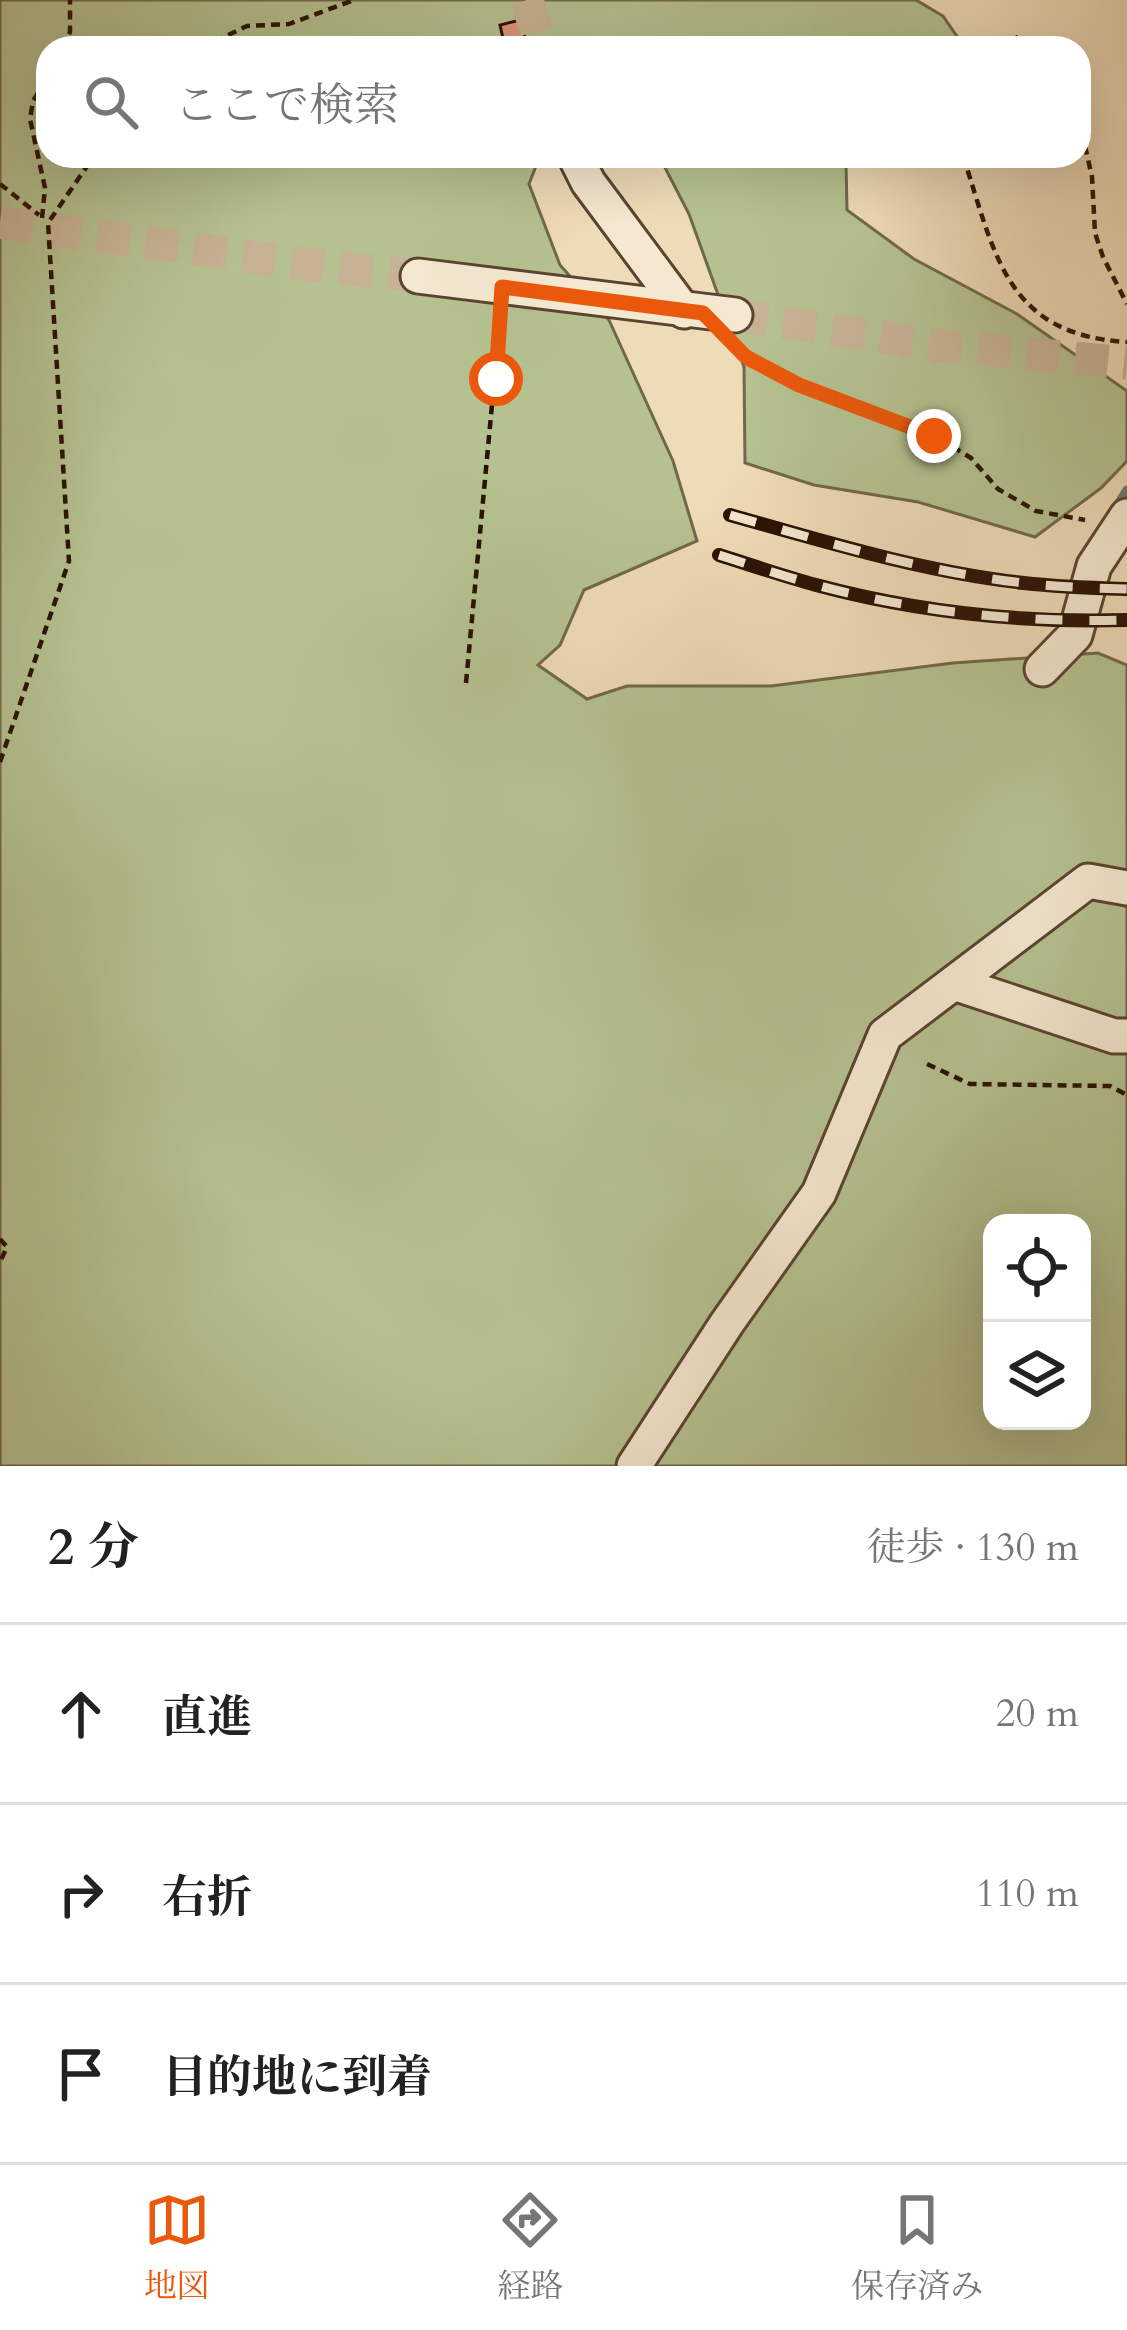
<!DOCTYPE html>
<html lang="ja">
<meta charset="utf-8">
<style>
:root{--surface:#fff;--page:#f2f2f2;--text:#222;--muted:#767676;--line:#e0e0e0;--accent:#ea580c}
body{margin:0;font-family:Cardo,"Noto Serif JP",serif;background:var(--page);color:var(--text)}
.controls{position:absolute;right:36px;bottom:36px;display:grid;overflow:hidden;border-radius:24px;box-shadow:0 12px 48px #0002}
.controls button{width:108px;height:108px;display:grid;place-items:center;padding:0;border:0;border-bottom:3px solid var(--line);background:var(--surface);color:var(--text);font:60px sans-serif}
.stop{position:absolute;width:36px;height:36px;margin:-27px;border:9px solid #ea580c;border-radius:50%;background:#fff}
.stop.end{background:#ea580c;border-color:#fff;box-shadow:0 3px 12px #0008}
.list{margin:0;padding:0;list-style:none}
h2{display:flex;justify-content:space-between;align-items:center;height:156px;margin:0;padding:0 48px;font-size:51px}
h2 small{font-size:39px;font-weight:400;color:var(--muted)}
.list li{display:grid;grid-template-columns:78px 1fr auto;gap:36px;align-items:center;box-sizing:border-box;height:180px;padding:0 48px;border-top:3px solid var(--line)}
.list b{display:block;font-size:45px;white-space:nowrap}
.list em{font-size:39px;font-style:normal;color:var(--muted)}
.icon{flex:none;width:66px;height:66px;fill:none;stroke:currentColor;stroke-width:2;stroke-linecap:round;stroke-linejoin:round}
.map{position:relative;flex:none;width:1127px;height:1466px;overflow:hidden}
.search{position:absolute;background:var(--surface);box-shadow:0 12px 48px #0002;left:36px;right:36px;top:36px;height:132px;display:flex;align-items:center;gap:30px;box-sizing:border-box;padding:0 42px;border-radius:36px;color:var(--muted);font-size:45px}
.sheet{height:696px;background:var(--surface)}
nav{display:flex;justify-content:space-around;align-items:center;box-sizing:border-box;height:168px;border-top:3px solid var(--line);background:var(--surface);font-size:33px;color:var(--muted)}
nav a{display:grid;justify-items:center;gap:6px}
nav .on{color:var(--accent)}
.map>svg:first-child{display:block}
.green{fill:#b5c190;stroke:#70684a;stroke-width:3;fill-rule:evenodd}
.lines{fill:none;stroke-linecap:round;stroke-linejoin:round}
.stream{stroke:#6e756e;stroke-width:9}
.building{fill:#dd967b;stroke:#2a1003;stroke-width:3}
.minor-tunnel{stroke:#c7b293;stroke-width:33;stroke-dasharray:33 16;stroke-linecap:butt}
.minor-casing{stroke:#5b4330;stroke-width:39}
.path{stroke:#2a1003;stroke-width:4.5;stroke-dasharray:9 6;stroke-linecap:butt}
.minor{stroke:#f4e8d0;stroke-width:33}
.rail-casing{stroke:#2a1003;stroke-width:14}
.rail{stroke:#f4e8d0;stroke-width:9;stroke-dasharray:27;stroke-linecap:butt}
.route{stroke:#ea580c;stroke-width:15}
</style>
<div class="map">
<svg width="1127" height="1466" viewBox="0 0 1127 1466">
<rect width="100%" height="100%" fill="#eedbb7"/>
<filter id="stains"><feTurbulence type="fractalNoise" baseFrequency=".00167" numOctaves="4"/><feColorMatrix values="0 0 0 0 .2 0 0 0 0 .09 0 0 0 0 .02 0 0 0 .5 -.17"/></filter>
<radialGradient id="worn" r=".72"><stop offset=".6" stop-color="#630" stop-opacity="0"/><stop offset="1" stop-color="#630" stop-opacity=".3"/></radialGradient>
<g class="green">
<path d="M0,0H916L943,16L965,48H48V156H540L529,184L560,265L609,320L673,461L697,541L584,590L560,645L538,665L587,699L627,686H771L953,663L1098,653L1127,665V1466H0ZM992,1223H1082V1421H992Z"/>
<path d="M659,156H866L846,163L847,210L914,259L1017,314L1127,391V461L1101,488L1035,537L918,502L814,485L745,463L744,367L689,214Z"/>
</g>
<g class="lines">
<path class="stream" d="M1115,509L1127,490"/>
</g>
<path class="building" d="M520,20L526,42L505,47L500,25Z"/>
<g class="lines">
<g class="minor-tunnel">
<path d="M527,0L541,48"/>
<path d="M0,222L303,264L418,276"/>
<path d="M735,315L934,345L1127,363"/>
</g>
<g class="minor-casing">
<g id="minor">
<path d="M575,156L588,182L684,311"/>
<path d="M418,276L735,315"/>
<path d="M1042,669L1075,635L1094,566L1127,516"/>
<path d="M954,983L1114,1036H1127"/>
<path d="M634,1466L727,1323L819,1193L885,1035L1088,881L1127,888"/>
</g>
</g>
<g class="path">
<path d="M1015,36L1024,48"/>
<path d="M63,48L70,32V0"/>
<path d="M201,48L247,26L289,24L354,0"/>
<path d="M1079,132L1085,146L1092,177L1095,233L1103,257L1127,304"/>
<path d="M963,156C995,253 1005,335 1127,342"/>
<path d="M0,184L39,215"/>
<path d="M42,218L45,188L30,119L33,101L48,77"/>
<path d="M736,347L746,357L798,385L934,435L971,458L998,489L1036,511L1085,520"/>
<path d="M466,683L500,319"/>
<path d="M0,762L69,561L48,223L94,156"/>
<path d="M927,1064L970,1084L1110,1086L1127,1095"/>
<path d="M0,1239L7,1247L0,1262"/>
</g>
<use href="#minor" class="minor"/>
<g class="rail-casing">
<g id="rail">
<path d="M730,515C826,542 924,572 1024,583C1058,587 1093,588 1127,589"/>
<path d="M719,555C751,565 783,576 816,585C917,612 1023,623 1127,620"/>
</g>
</g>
<use href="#rail" class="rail"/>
</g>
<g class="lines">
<path class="route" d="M496,379L502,287L703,313L746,357L799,385L934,436"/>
</g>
<rect width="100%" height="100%" filter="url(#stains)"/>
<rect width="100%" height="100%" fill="url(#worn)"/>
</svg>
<div class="controls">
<button><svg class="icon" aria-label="locate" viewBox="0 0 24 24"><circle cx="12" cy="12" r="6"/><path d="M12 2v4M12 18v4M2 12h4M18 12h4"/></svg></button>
<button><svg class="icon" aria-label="layers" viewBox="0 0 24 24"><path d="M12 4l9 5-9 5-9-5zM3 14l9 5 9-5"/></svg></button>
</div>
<div class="stop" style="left:496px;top:379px"></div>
<div class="stop end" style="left:934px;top:436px"></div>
<div class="search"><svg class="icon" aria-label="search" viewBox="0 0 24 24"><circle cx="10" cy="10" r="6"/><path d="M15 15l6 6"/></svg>ここで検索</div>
</div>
<section class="sheet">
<h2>2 分<small>徒歩 · 130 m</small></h2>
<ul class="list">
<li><svg class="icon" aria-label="ahead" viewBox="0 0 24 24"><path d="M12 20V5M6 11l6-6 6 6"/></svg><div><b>直進</b></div><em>20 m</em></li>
<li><svg class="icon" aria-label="right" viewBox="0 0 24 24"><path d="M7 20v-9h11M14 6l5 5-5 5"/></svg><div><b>右折</b></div><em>110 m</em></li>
<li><svg class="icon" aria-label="arrive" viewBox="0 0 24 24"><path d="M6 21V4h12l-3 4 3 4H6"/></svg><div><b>目的地に到着</b></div></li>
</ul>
</section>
<nav>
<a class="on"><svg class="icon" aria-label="map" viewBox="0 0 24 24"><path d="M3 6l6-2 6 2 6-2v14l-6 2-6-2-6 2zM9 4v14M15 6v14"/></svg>地図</a>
<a><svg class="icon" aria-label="directions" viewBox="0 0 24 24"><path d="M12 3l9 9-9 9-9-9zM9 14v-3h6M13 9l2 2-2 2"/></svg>経路</a>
<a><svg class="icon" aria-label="saved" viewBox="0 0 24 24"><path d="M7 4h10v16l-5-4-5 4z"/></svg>保存済み</a>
</nav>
